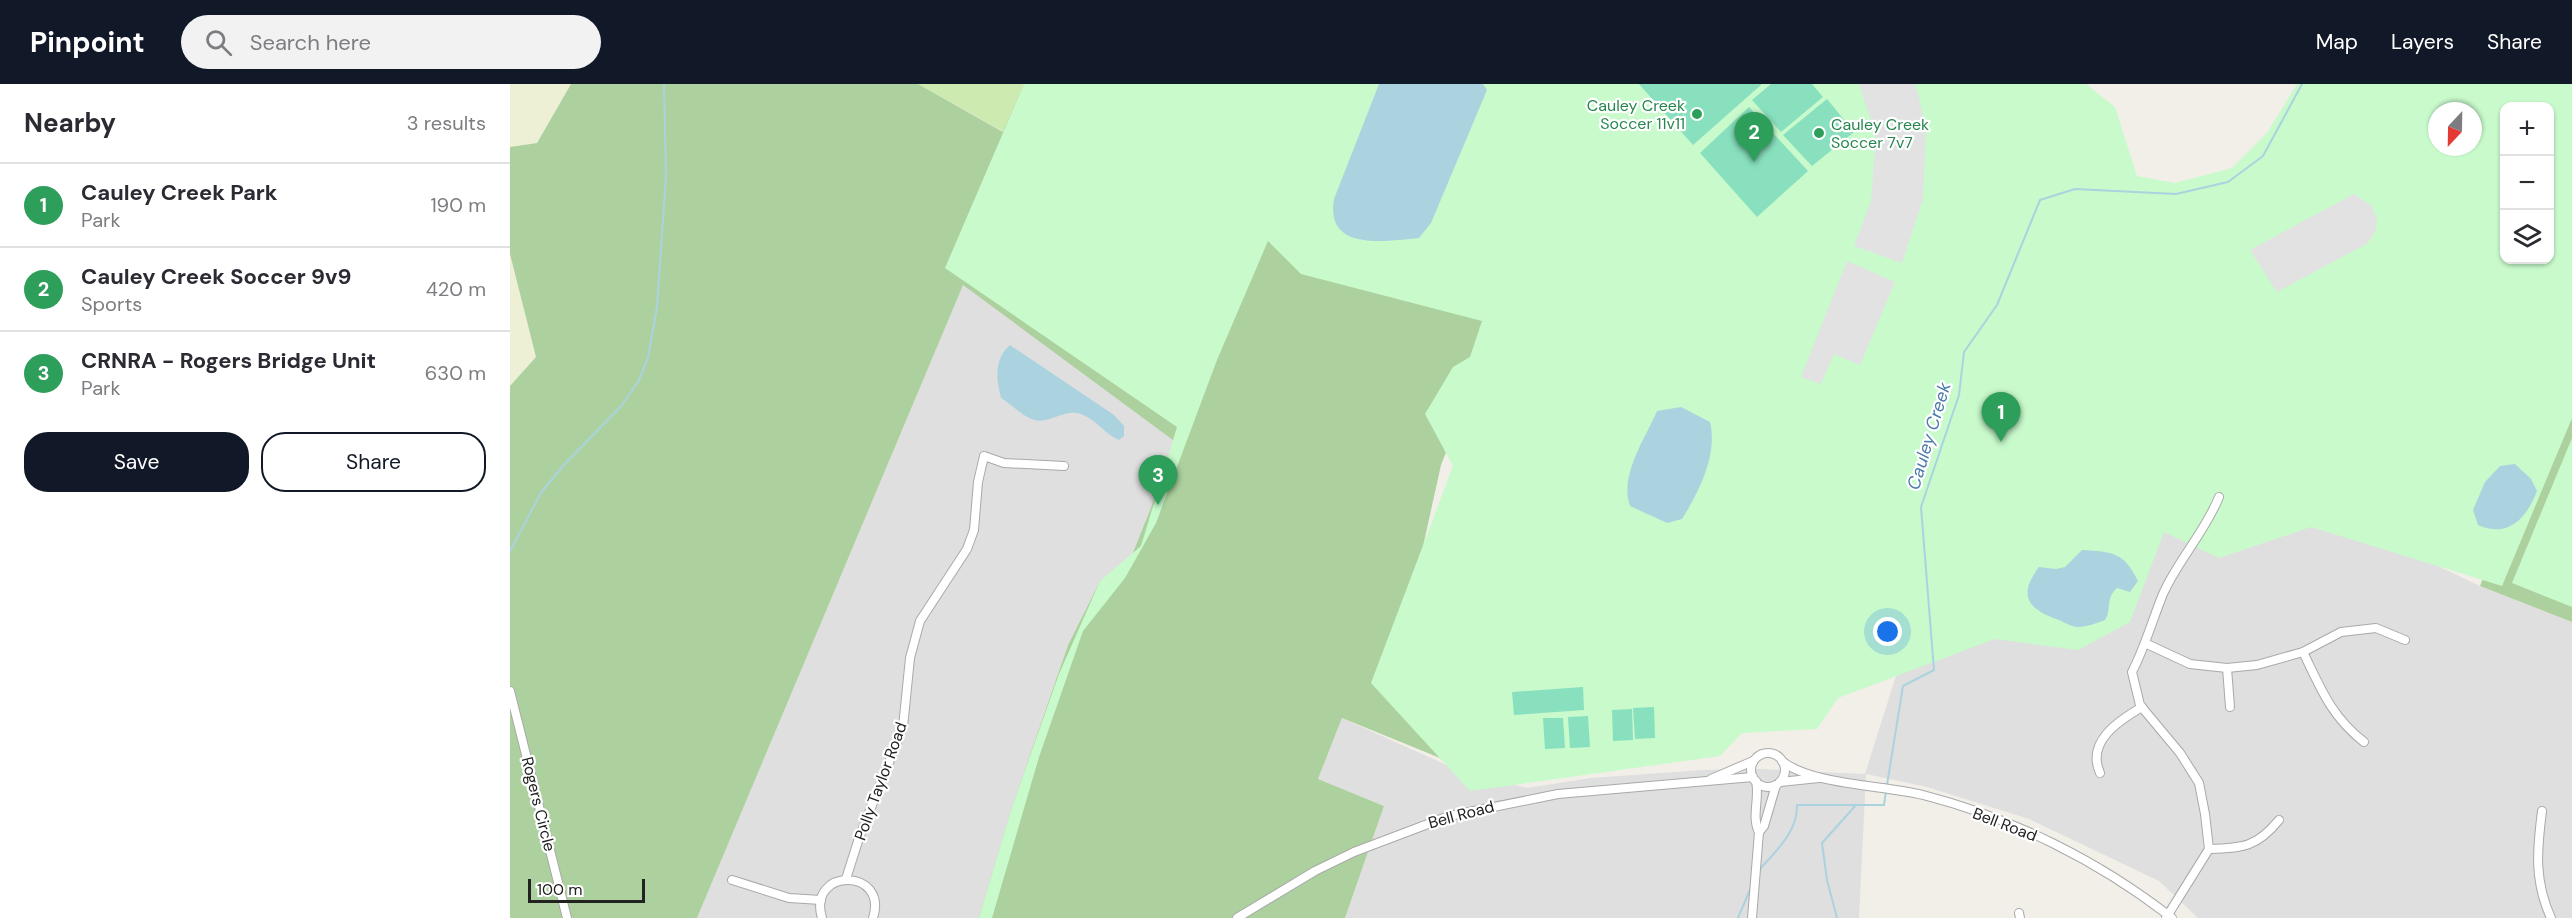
<!DOCTYPE html>
<meta charset="utf-8">
<style>
:root{--surface:#fff;--page:#f2f2f3;--text:#2b2b33;--muted:#7c7c81;--line:#e1e1e2;--accent:#111827}
body{margin:0;font-family:"DM Sans",sans-serif;background:var(--page);color:var(--text)}
.controls{position:absolute;right:18px;top:18px;display:grid;overflow:hidden;border-radius:12px;box-shadow:0 2px 4px #0004}
.controls button{width:54px;height:54px;display:grid;place-items:center;padding:0;border:0;border-bottom:2px solid var(--line);background:var(--surface);color:var(--text);font:30px sans-serif}
.compass{position:absolute;left:1918px;top:18px;width:54px;height:54px;border-radius:50%;background:var(--surface);box-shadow:0 2px 4px #0004;rotate:202deg}
.scale{position:absolute;left:18px;bottom:15px;width:117px;box-sizing:border-box;padding-left:6px;border:3px solid #222;border-top:0;font-size:16px;line-height:21px;white-space:nowrap;color:#222;-webkit-text-stroke:4px #fff;paint-order:stroke}
.you{position:absolute;left:1378px;top:548px;width:21px;height:21px;margin:-15px;border:4px solid #fff;border-radius:50%;background:#1a73e8;box-shadow:0 0 0 9px #1a73e833}
.badge{display:grid;place-items:center;width:39px;height:39px;border-radius:50%;background:var(--accent);color:#fff;font-size:20px;font-weight:700}
.pin{position:absolute;translate:-50% -50px;filter:drop-shadow(0 2px 3px #0008)}
.pin::after{content:'';position:absolute;top:32px;width:21px;height:18px;background:inherit;clip-path:polygon(0 0,100% 0,50% 100%)}
.list{margin:0;padding:0;list-style:none}
h2{display:flex;justify-content:space-between;align-items:center;height:78px;margin:0;padding:0 24px;font-size:26px}
h2 small{font-size:20px;font-weight:400;color:var(--muted)}
.list li{display:grid;grid-template-columns:39px 1fr auto;gap:18px;align-items:center;box-sizing:border-box;height:84px;padding:0 24px;border-top:2px solid var(--line)}
.list b{display:block;font-size:22px;white-space:nowrap}
.list p{margin:0;font-size:20px;white-space:nowrap;color:var(--muted)}
.list em{font-size:20px;font-style:normal;color:var(--muted)}
.actions{display:flex;gap:12px;padding:18px 24px}
.actions a{flex:1;padding:14px 0;border:2px solid var(--accent);border-radius:24px;text-align:center;font-size:21px;color:var(--accent)}
.actions .main{background:var(--accent);color:#fff}
.icon{flex:none;width:33px;height:33px;fill:none;stroke:currentColor;stroke-width:2;stroke-linecap:round;stroke-linejoin:round}
.map{position:relative;flex:none;width:2062px;height:834px;overflow:hidden}
header{display:flex;align-items:center;gap:36px;box-sizing:border-box;height:84px;padding:0 30px;background:var(--accent);color:#fff}
header strong{font-size:28px}
nav{display:flex;gap:33px;margin-inline-start:auto;font-size:21px}
.search{width:420px;height:54px;background:var(--page);display:flex;align-items:center;gap:15px;box-sizing:border-box;padding:0 21px;border-radius:33px;color:var(--muted);font-size:22px}
main{display:flex}
aside{flex:1;background:var(--surface)}
.map>svg:first-child{display:block}
.residential{fill:#e0dfdf}
.farmland{fill:#eef0d5}
.grass{fill:#cdebb0}
.forest{fill:#add19e}
.park{fill:#c8facc;fill-rule:evenodd}
.pitch{fill:#88e0be}
.parking{fill:#e2e2e2}
.water{fill:#aad3df}
.lines{fill:none;stroke-linecap:round;stroke-linejoin:round}
.stream{stroke:#aad3df;stroke-width:2}
.minor-casing{stroke:#a9a9a9;stroke-width:10}
.minor{stroke:#fff;stroke-width:8}
.leisure-dot{fill:#2e9e5b;stroke:#fff;stroke-width:2}
.labels{text-anchor:middle;stroke-width:4.5;stroke-linejoin:round;paint-order:stroke}
.leisure-label{font-size:16px;fill:#27864d;stroke:#fff;text-anchor:end}
.street-label{font-size:16px;fill:#222;stroke:#fff}
.water-label{font-size:18px;font-style:italic;fill:#4a7aab;stroke:#fff}
</style>
<header>
<strong>Pinpoint</strong>
<div class="search"><svg class="icon" aria-label="search" viewBox="0 0 24 24"><circle cx="10" cy="10" r="6"/><path d="M15 15l6 6"/></svg>Search here</div>
<nav><a>Map</a><a>Layers</a><a>Share</a></nav>
</header>
<main>
<aside>
<h2>Nearby<small>3 results</small></h2>
<ul class="list">
<li><span class="badge" style="background:#2e9e5b">1</span><div><b>Cauley Creek Park</b><p>Park</p></div><em>190 m</em></li>
<li><span class="badge" style="background:#2e9e5b">2</span><div><b>Cauley Creek Soccer 9v9</b><p>Sports</p></div><em>420 m</em></li>
<li><span class="badge" style="background:#2e9e5b">3</span><div><b>CRNRA - Rogers Bridge Unit</b><p>Park</p></div><em>630 m</em></li>
</ul>
<div class="actions"><a class="main">Save</a><a>Share</a></div>
</aside>
<div class="map">
<svg width="2062" height="834" viewBox="0 0 2062 834">
<rect width="100%" height="100%" fill="#f2efe9"/>
<g class="residential">
<path d="M453,200L668,359L622,471L590,497L558,561L502,723L469,834H187Z"/>
<path d="M1502,224L1729,388L1970,502L2062,538V834H1688L1649,797L1519,735L1417,703L1356,690L1349,834H835L874,722L808,695L832,634L950,687L1017,704L1081,694L1193,686L1249,685L1355,690Z"/>
</g>
<g class="farmland">
<path d="M0,0H61L27,59L0,63Z"/>
<path d="M0,170L26,273L0,302Z"/>
</g>
<path class="grass" d="M408,0H514L494,48Z"/>
<g class="forest">
<path d="M61,0H408L493,48L514,0L989,233L931,381L899,526L952,683L832,634L808,695L874,722L835,834H469L502,723L558,561L590,497L622,471L667,359L453,201L187,834H0V302L26,273L0,170V63L27,59Z"/>
<path d="M2062,258V538L1970,502Z"/>
</g>
<g class="park">
<path d="M514,0H1576L1605,23L1627,92L1665,99L1722,84L1757,49L1787,0H2062V334L1992,502L1801,443L1709,474L1654,448L1620,538L1568,566L1485,555L1328,614L1307,645L1232,649L1210,672L960,707L861,599L943,382L915,330L943,283L960,273L972,237L791,190L758,157L707,276L646,439L615,494L573,547L529,673L482,834H469L502,723L549,590L590,497L631,462L667,343L435,184ZM1994,22H2040V176H1994ZM1927,27H1963V63H1927Z"/>
<path d="M2062,354V523L2002,499Z"/>
</g>
<g class="pitch">
<path d="M1129,0H1252L1183,61Z"/>
<path d="M1261,0H1302L1313,13L1271,48L1242,16Z"/>
<path d="M1317,15L1344,48L1302,82L1273,51Z"/>
<path d="M1239,23L1298,87L1247,133L1190,69Z"/>
<path d="M1073,603L1074,626L1004,631L1002,608Z"/>
<path d="M1144,623L1145,654L1125,655L1123,624Z"/>
<path d="M1122,625L1123,656L1103,657L1102,626Z"/>
<path d="M1078,632L1080,663L1060,664L1058,633Z"/>
<path d="M1033,634H1053L1055,664L1035,665Z"/>
</g>
<g class="parking">
<path d="M1349,0H1404L1408,9L1416,47L1413,115L1392,179L1344,162L1361,117L1366,51Z"/>
<path d="M1844,110L1862,122L1867,136L1865,148L1858,159L1767,208L1740,166Z"/>
<path d="M1337,177L1385,198L1350,281L1324,270L1311,300L1291,293Z"/>
</g>
<g class="water">
<path d="M869,0H973L977,6L921,139L909,154C875,157 815,168 824,115Z"/>
<path d="M500,261L604,331L614,342V352L609,356C596,351 587,336 571,330C554,324 537,342 522,335C511,331 501,320 491,314C486,295 484,275 500,261Z"/>
<path d="M1171,323L1200,338C1208,370 1189,408 1172,435L1157,439L1120,422C1109,392 1135,355 1147,327Z"/>
<path d="M2005,380L2021,395L2027,407C2017,433 1999,455 1968,441L1963,426L1975,398L1990,382Z"/>
<path d="M1572,466C1603,468 1614,468 1628,497L1620,508L1607,504C1595,515 1602,525 1595,536C1587,539 1577,543 1568,543C1561,543 1553,537 1546,535C1517,524 1508,511 1529,483L1546,485L1555,483Z"/>
</g>
<g class="lines">
<g class="stream">
<path d="M0,467L31,409L52,383L112,321L128,298L138,274L147,223L156,92L154,0"/>
<path d="M1377,701L1393,602L1424,586L1411,423L1449,311L1454,268L1487,221L1530,116L1565,105L1666,110L1718,98L1753,72L1792,0"/>
<path d="M1250,785C1266,767 1288,747 1287,721H1374L1376,707"/>
<path d="M1228,834L1242,801"/>
<path d="M1327,834L1317,796L1312,759L1346,721"/>
</g>
<g class="minor-casing">
<g id="minor">
<path d="M1637,560L1680,580L1717,584L1747,581L1793,568L1831,548L1866,544L1895,556"/>
<path d="M1793,568C1811,605 1821,632 1854,658"/>
<path d="M1717,584L1720,623"/>
<path d="M0,607L57,834"/>
<circle cx="1258" cy="686" r="17"/>
<path d="M1272,677C1301,701 1374,701 1413,711C1503,734 1589,777 1662,834"/>
<path d="M1590,689C1576,658 1608,637 1632,623"/>
<path d="M1201,695L1243,677"/>
<path d="M1246,697C1250,714 1241,733 1249,748"/>
<path d="M1270,698L1309,694"/>
<path d="M2032,727C2027,766 2024,797 2041,834"/>
<path d="M1249,748L1254,742L1266,701"/>
<path d="M1699,765C1733,764 1747,763 1769,736"/>
<path d="M336,795L349,754L393,643L400,574L410,537L457,465L464,446L468,398L474,372L494,379L554,382"/>
<path d="M222,796L279,814L311,816"/>
<path d="M1509,829L1510,834"/>
<path d="M312,834C297,783 379,784 363,834"/>
<path d="M727,834L805,787L844,768L939,732L1048,710L1243,693"/>
<path d="M1242,834L1249,748"/>
<path d="M1656,834L1699,765L1695,730L1689,699L1670,669L1630,621L1622,588C1635,563 1642,537 1653,510C1668,476 1695,448 1709,413"/>
</g>
</g>
<use href="#minor" class="minor"/>
</g>
<g class="leisure-dot">
<circle cx="1187" cy="30" r="6"/>
<circle cx="1309" cy="49" r="6"/>
</g>
<g class="labels">
<g class="leisure-label">
<text x="1175" y="27">Cauley Creek<tspan x="1175" dy="18">Soccer 11v11</tspan></text>
<text x="1321" y="46" text-anchor="start">Cauley Creek<tspan x="1321" dy="18">Soccer 7v7</tspan></text>
</g>
<g class="street-label">
<text transform="translate(370 697) rotate(-70)" y="6">Polly Taylor Road</text>
<text transform="translate(29 720) rotate(76)" y="6">Rogers Circle</text>
<text transform="translate(951 730) rotate(-15)" y="6">Bell Road</text>
<text transform="translate(1495 740) rotate(21)" y="6">Bell Road</text>
</g>
<g class="water-label">
<text transform="translate(1419 352) rotate(-73)" y="6">Cauley Creek</text>
</g>
</g>
</svg>
<div class="controls">
<button>+</button>
<button>−</button>
<button><svg class="icon" aria-label="layers" viewBox="0 0 24 24"><path d="M12 4l9 5-9 5-9-5zM3 14l9 5 9-5"/></svg></button>
</div>
<svg class="compass" viewBox="-18 -18 36 36"><path d="M0-13l5 13h-10z" fill="#e53935"/><path d="M0 13l5-13h-10z" fill="#7c7c81"/></svg>
<div class="scale">100 m</div>
<div class="you"></div>
<div class="pin badge" style="left:1491px;top:358px;background:#2e9e5b">1</div>
<div class="pin badge" style="left:1244px;top:78px;background:#2e9e5b">2</div>
<div class="pin badge" style="left:648px;top:421px;background:#2e9e5b">3</div>
</div>
</main>
